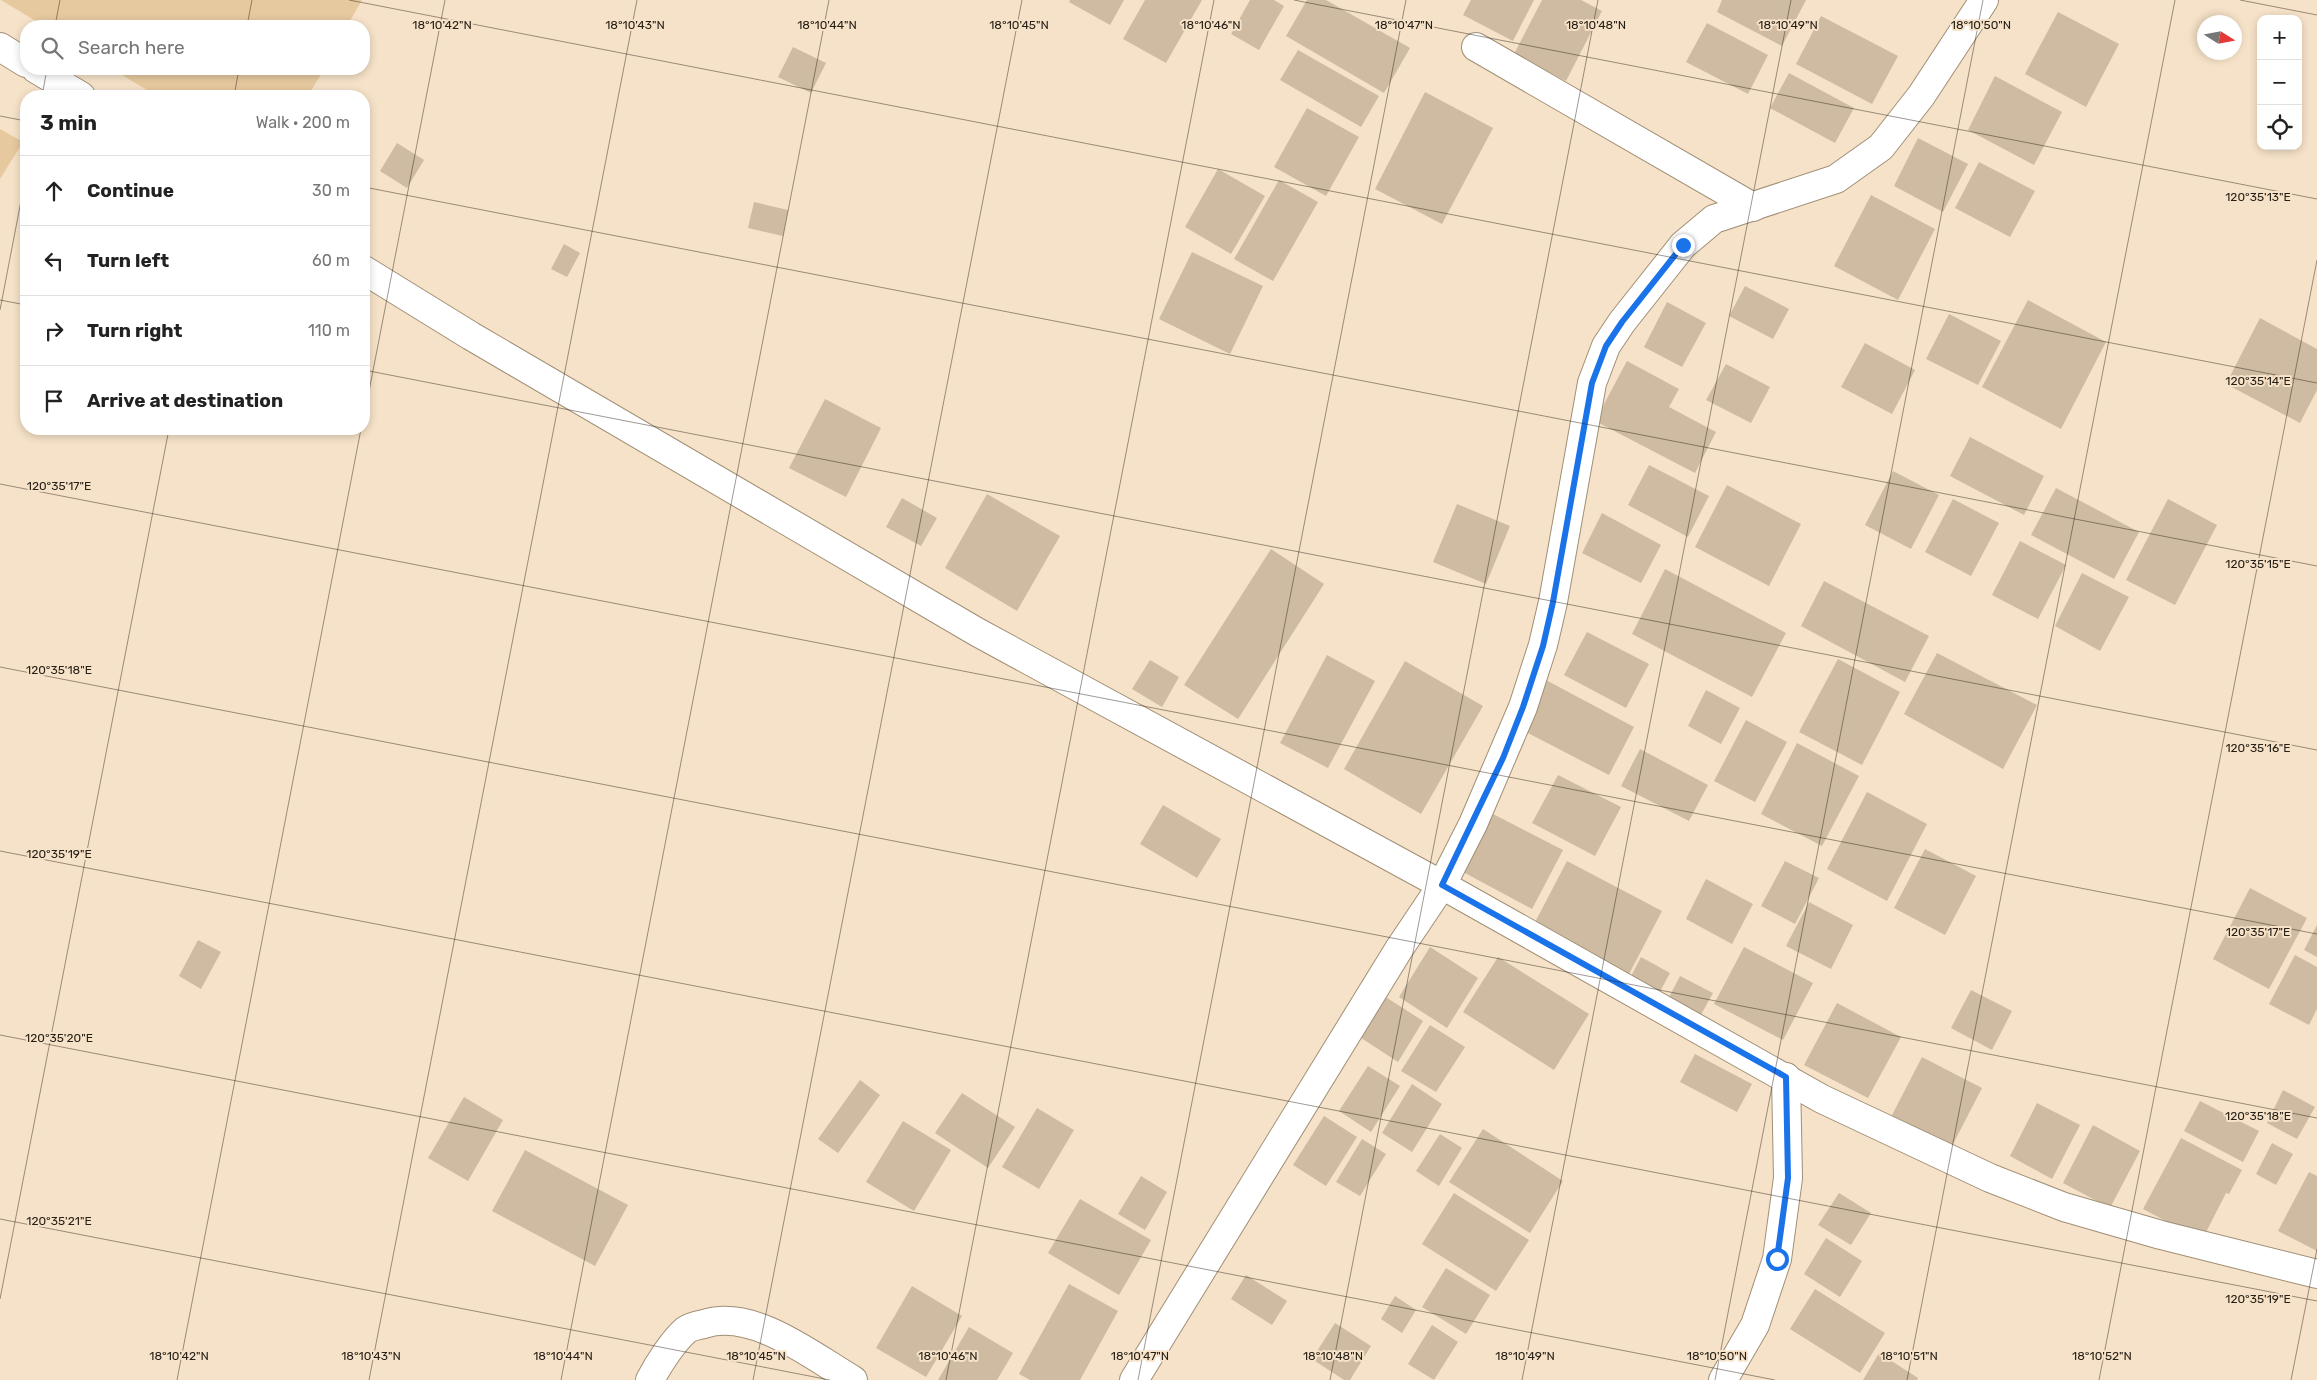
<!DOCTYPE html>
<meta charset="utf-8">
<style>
:root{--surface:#fff;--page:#f2f2f2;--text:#222;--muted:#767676;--line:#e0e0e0}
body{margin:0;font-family:Rubik,sans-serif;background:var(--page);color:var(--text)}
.controls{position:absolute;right:15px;top:15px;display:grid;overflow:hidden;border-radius:10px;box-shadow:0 2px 8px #0003}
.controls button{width:45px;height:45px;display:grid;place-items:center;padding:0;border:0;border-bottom:1px solid var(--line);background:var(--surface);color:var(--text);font:25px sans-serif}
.compass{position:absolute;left:2197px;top:15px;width:45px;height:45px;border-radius:50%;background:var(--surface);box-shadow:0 2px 8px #0003;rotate:101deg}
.stop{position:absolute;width:15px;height:15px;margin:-11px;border:4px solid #1a73e8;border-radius:50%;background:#fff}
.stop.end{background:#1a73e8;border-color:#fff;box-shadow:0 1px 5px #0008}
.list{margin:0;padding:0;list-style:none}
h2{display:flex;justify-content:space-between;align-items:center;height:65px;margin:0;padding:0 20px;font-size:21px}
h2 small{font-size:16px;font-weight:400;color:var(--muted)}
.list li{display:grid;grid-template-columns:32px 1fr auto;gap:15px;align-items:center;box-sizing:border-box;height:70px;padding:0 20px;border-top:1px solid var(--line)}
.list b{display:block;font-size:19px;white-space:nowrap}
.list em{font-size:16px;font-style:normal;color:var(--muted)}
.icon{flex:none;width:28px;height:28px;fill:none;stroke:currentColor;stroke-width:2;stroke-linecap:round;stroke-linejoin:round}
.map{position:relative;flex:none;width:2317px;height:1380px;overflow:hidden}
.search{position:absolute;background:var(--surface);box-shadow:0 2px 8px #0003;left:20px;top:20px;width:350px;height:55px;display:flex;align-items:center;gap:12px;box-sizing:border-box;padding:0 18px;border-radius:20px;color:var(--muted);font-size:19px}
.panel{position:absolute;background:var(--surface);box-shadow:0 2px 8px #0003;left:20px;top:90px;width:350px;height:345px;border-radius:20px}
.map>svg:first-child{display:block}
.green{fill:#e7c99f}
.building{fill:#cebba1}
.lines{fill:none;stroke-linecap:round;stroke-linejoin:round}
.street-casing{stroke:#a08f76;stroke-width:30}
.street{stroke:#fff;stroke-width:28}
.route{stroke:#1a73e8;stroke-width:6}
.ticks{fill:none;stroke:#272016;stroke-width:1;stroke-opacity:0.45}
.ticks-label{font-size:12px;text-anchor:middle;fill:#272016;stroke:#f6e2c8;stroke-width:4;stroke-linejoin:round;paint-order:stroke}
</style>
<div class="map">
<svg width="2317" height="1380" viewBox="0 0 2317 1380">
<rect width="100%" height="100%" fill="#f6e2c8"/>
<g class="green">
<path d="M1,0H362L347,26H44Z"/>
<path d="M112,69H324L308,96H157Z"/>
<path d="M0,129L23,142L0,179Z"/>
</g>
<g class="building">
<path d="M1070,0H1124L1110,25L1069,2Z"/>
<path d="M1145,0H1202L1166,63L1123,39Z"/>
<path d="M1250,0H1274L1284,6L1259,50L1231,34Z"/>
<path d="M1307,0H1326L1410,48L1384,93L1286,36Z"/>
<path d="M1471,0H1534L1513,41L1463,15Z"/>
<path d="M1542,0H1581L1602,11L1566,81L1514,54Z"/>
<path d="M1722,0H1806L1782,46L1717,12Z"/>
<path d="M2058,12L2119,44L2086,107L2025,74Z"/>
<path d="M1821,16L1898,56L1872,104L1796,64Z"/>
<path d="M1707,23L1768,55L1748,94L1686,62Z"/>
<path d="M793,47L826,63L811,93L778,77Z"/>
<path d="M1298,50L1379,96L1361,127L1280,80Z"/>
<path d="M1789,73L1854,108L1835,143L1770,108Z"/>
<path d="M1995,76L2062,112L2034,165L1968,130Z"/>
<path d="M1425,92L1493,128L1442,224L1375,189Z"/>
<path d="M1307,108L1359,137L1326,196L1274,167Z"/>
<path d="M1918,138L1968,164L1943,212L1894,186Z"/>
<path d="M397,143L424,160L407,188L380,171Z"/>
<path d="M1979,162L2035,191L2010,237L1955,208Z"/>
<path d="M1218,169L1265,196L1231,254L1185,227Z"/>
<path d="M1279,180L1318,202L1273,281L1234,259Z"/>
<path d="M1871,195L1935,229L1898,300L1834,266Z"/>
<path d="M754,202L788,210L783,236L748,228Z"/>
<path d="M564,244L580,253L567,277L551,269Z"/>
<path d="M1192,252L1263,286L1230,354L1159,319Z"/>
<path d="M1745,286L1789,309L1773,339L1729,316Z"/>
<path d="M2028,300L2106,342L2061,429L1982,387Z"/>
<path d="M1667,302L1706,323L1682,367L1644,347Z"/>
<path d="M1949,314L2001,341L1978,385L1926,359Z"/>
<path d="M2260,318L2317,349V390L2300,423L2226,384Z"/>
<path d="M1865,343L1915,370L1892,414L1841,387Z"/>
<path d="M1627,361L1679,389L1669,407L1716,432L1695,473L1595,421Z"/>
<path d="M1726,364L1770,387L1751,423L1706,400Z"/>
<path d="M825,399L881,428L846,497L789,468Z"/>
<path d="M1970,437L2044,476L2024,515L1950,476Z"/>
<path d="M1649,465L1709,496L1688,537L1628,505Z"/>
<path d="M1893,471L1939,495L1911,549L1865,525Z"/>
<path d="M1727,485L1801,524L1769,586L1695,547Z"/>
<path d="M2056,488L2139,532L2114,579L2031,535Z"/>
<path d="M987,494L1060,536L1017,611L945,568Z"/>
<path d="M902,498L937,518L921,546L886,527Z"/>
<path d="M1953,499L1999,523L1971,576L1925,552Z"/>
<path d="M2168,499L2217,525L2175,605L2126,580Z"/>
<path d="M1457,504L1510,526L1486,584L1433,562Z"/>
<path d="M1602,513L1661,545L1641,583L1582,553Z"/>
<path d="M2020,541L2066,565L2038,619L1992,595Z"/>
<path d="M1271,549L1324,584L1238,719L1184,685Z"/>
<path d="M1665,569L1786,633L1752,697L1632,634Z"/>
<path d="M2082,573L2129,597L2100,651L2055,626Z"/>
<path d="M1824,581L1929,636L1905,682L1801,626Z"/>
<path d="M1587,632L1649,664L1626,708L1564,675Z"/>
<path d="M1937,653L2037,705L2003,769L1904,714Z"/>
<path d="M1327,655L1375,681L1328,768L1280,743Z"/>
<path d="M1838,659L1900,692L1862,765L1799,732Z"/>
<path d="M1150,660L1179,677L1162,707L1132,689Z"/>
<path d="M1405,661L1483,706L1421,814L1344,769Z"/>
<path d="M1544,679L1634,727L1609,775L1518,728Z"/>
<path d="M1706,690L1740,708L1721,744L1688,726Z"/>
<path d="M1746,720L1787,742L1755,802L1714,781Z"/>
<path d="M1797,743L1859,776L1822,846L1761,814Z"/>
<path d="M1640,749L1708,785L1689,821L1621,786Z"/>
<path d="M1558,775L1621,807L1595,856L1532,823Z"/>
<path d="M1867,792L1927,824L1887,901L1827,869Z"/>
<path d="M1163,805L1221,839L1197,878L1140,844Z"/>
<path d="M1493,814L1563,850L1532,909L1463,872Z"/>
<path d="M1925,849L1976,876L1945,935L1894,908Z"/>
<path d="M1567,861L1662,911L1628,976L1533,926Z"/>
<path d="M1785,861L1819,878L1795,924L1761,906Z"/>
<path d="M1706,879L1753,904L1732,944L1686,919Z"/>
<path d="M2250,888L2307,918L2269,989L2213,959Z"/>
<path d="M1809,902L1853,925L1831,969L1786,946Z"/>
<path d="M2317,925V957L2304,950Z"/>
<path d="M198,940L221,952L201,989L179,976Z"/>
<path d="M1430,947L1478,978L1447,1028L1399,997Z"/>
<path d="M1744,947L1813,983L1783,1040L1714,1004Z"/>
<path d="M2295,955L2317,967V1009L2309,1025L2269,1004Z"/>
<path d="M1498,957L1589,1014L1554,1070L1463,1012Z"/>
<path d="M1641,957L1670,973L1657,997L1628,982Z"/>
<path d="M1680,976L1713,993L1698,1020L1666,1003Z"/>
<path d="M1971,990L2012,1011L1992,1050L1951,1028Z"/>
<path d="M1378,992L1423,1021L1398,1062L1352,1032Z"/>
<path d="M1837,1003L1901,1037L1868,1098L1804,1065Z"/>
<path d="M1430,1025L1465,1047L1436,1092L1401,1071Z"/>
<path d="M1695,1054L1752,1084L1737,1112L1680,1082Z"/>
<path d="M1922,1057L1982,1088L1951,1148L1891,1117Z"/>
<path d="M1368,1066L1400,1086L1371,1132L1339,1111Z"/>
<path d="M860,1080L880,1095L838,1153L818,1139Z"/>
<path d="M1412,1084L1442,1104L1412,1152L1382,1133Z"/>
<path d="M2283,1090L2315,1107L2297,1139L2267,1123Z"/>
<path d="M962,1093L1015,1127L988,1168L935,1133Z"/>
<path d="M464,1097L503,1120L468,1181L428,1158Z"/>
<path d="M2200,1101L2259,1131L2243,1162L2184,1131Z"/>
<path d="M2037,1103L2080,1125L2052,1179L2010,1156Z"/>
<path d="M1037,1108L1074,1130L1039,1189L1002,1167Z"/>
<path d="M1324,1116L1357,1137L1326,1186L1293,1165Z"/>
<path d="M903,1121L951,1150L914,1211L866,1182Z"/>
<path d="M2093,1125L2140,1151L2110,1208L2063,1183Z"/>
<path d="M1483,1129L1563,1181L1530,1233L1449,1182Z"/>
<path d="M1440,1134L1462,1148L1439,1186L1416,1171Z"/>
<path d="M2181,1138L2242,1170L2229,1194L2226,1193L2202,1240L2143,1209Z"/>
<path d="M1362,1139L1386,1154L1360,1196L1336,1182Z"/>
<path d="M2272,1143L2293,1154L2276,1185L2256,1174Z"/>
<path d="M525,1150L628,1205L595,1266L492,1211Z"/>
<path d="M2309,1172L2317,1176V1251L2278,1231Z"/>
<path d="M1141,1176L1167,1192L1145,1230L1118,1214Z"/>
<path d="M1454,1193L1529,1240L1496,1291L1422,1244Z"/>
<path d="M1839,1193L1871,1213L1851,1245L1818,1225Z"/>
<path d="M1080,1199L1151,1240L1119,1295L1048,1253Z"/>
<path d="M1826,1238L1862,1261L1840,1297L1804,1274Z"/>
<path d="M1446,1268L1490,1295L1466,1334L1422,1307Z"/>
<path d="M1246,1275L1287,1301L1272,1325L1231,1299Z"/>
<path d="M1069,1284L1118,1311L1080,1380H1030L1019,1374Z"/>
<path d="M912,1286L962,1316L926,1377L876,1348Z"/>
<path d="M1815,1289L1885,1333L1860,1373L1790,1329Z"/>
<path d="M1395,1296L1416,1310L1402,1333L1381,1319Z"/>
<path d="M1335,1323L1371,1346L1350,1380H1344L1312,1359Z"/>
<path d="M1432,1325L1458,1342L1434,1380L1408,1364Z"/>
<path d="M969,1327L1013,1353L997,1380H938Z"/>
<path d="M1879,1353L1918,1378L1917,1380H1863Z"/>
</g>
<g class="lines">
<g class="street-casing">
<g id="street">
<path d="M0,47L26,63"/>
<path d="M1476,47L1753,207"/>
<path d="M36,69L81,96"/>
<path d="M364,270L471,336L977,632L1442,885L1822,1099L1990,1178L2064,1207L2161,1235L2317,1274"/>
<path d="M650,1380C658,1365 673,1341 686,1330C690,1327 699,1325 704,1324C753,1308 812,1356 853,1380"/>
<path d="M1134,1380L1399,949L1442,885L1473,824L1523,707L1543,645L1553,602L1592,383L1606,346L1622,322L1683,245L1714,219L1836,179L1881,147L1921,96L1984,0"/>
<path d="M1723,1380L1755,1325L1777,1259L1788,1178L1786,1077"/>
</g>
</g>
<use href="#street" class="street"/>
</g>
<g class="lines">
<path class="route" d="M1683,245L1622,322L1606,346L1592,383L1553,602L1543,646L1523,707L1503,758L1442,885L1786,1077L1788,1178L1777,1259"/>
</g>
<path class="ticks" d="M349,0L2317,383M1294,0L2317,199M2240,0L2317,15M55,26L60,0M247,26L252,0M42,96L47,69M234,96L239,69M0,116L26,121M364,187L2317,566M0,300L26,305M0,310L26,175M364,370L2317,750M364,417L445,0M0,484L2317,934M0,667L2317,1118M0,851L2317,1301M0,1035L1775,1380M0,1219L830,1380M0,1299L169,429M177,1380L361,429M369,1380L637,0M561,1380L829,0M753,1380L1022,0M946,1380L1214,0M1138,1380L1406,0M1330,1380L1598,0M1522,1380L1791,0M1715,1380L1983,0M1907,1380L2175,0M2099,1380L2317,260M2291,1380L2317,1249"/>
<g class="ticks-label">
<text x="442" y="29">18°10'42"N</text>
<text x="635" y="29">18°10'43"N</text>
<text x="827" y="29">18°10'44"N</text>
<text x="1019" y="29">18°10'45"N</text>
<text x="1211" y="29">18°10'46"N</text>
<text x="1404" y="29">18°10'47"N</text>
<text x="1596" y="29">18°10'48"N</text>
<text x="1788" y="29">18°10'49"N</text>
<text x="1981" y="29">18°10'50"N</text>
<text x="2258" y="201">120°35'13"E</text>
<text x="2258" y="385">120°35'14"E</text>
<text x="59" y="490">120°35'17"E</text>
<text x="2258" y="568">120°35'15"E</text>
<text x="59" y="674">120°35'18"E</text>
<text x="2258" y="752">120°35'16"E</text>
<text x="59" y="858">120°35'19"E</text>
<text x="2258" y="936">120°35'17"E</text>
<text x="59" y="1042">120°35'20"E</text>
<text x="2258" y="1120">120°35'18"E</text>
<text x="59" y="1225">120°35'21"E</text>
<text x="2258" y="1303">120°35'19"E</text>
<text x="179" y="1360">18°10'42"N</text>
<text x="371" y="1360">18°10'43"N</text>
<text x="563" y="1360">18°10'44"N</text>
<text x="756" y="1360">18°10'45"N</text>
<text x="948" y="1360">18°10'46"N</text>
<text x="1140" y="1360">18°10'47"N</text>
<text x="1333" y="1360">18°10'48"N</text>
<text x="1525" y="1360">18°10'49"N</text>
<text x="1717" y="1360">18°10'50"N</text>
<text x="1909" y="1360">18°10'51"N</text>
<text x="2102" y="1360">18°10'52"N</text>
</g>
</svg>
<div class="controls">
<button>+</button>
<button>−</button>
<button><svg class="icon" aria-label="locate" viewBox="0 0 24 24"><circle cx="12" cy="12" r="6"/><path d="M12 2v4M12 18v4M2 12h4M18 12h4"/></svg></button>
</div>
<svg class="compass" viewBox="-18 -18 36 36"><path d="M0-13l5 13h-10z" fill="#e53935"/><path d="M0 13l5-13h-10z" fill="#767676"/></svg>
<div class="stop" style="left:1777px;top:1259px"></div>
<div class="stop end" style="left:1683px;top:245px"></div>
<div class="search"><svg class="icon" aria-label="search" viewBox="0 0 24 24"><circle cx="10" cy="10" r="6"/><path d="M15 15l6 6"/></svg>Search here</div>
<section class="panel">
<h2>3 min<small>Walk · 200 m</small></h2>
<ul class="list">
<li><svg class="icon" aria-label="ahead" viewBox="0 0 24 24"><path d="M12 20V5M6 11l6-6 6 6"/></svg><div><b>Continue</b></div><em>30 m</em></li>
<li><svg class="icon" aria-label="left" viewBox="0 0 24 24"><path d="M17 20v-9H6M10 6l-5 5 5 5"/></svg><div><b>Turn left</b></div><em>60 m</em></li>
<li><svg class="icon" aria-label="right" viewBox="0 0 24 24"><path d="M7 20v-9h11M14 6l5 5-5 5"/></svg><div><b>Turn right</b></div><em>110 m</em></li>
<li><svg class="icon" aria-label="arrive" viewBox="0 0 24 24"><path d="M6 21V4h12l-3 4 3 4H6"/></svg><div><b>Arrive at destination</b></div></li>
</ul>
</section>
</div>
